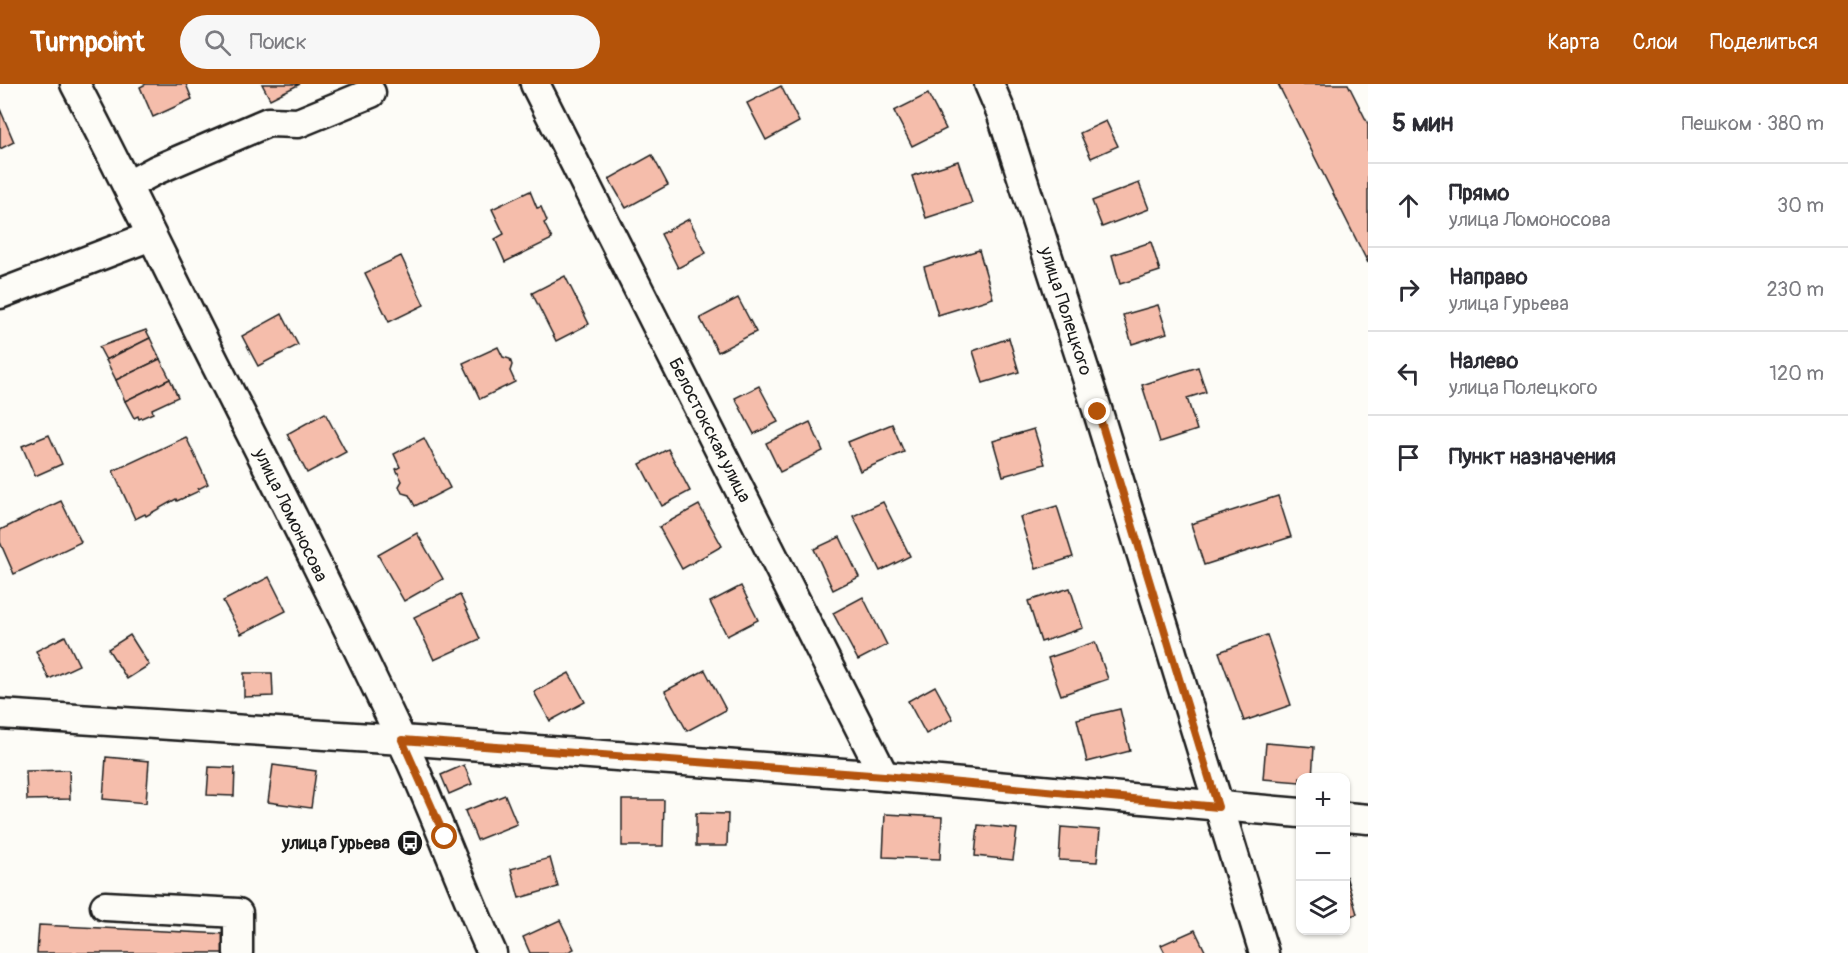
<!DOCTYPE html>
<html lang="ru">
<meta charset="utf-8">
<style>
:root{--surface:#fff;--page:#f7f7f7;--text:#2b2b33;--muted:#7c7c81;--line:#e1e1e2;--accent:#b45309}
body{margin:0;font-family:Pangolin,sans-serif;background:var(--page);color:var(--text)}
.controls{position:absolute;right:18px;bottom:18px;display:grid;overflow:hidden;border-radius:12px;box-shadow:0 2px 4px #0004}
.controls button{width:54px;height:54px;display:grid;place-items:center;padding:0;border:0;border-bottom:2px solid var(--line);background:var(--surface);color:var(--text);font:30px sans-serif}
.stop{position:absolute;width:18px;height:18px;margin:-14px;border:4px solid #b45309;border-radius:50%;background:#fff}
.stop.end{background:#b45309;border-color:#fff;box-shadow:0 2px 6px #0008}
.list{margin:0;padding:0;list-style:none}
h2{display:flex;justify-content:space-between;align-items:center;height:78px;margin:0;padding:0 24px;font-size:26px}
h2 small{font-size:20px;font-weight:400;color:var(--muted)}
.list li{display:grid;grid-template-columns:39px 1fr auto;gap:18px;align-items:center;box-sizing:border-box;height:84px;padding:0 24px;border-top:2px solid var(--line)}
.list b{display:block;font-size:22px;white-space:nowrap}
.list p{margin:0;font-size:20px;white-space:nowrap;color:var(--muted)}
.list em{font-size:20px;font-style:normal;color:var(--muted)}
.icon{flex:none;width:33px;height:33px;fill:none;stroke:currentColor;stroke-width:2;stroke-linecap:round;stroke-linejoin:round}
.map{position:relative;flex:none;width:1368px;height:869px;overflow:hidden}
header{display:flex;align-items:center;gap:36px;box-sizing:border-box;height:84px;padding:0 30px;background:var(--accent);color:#fff}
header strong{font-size:28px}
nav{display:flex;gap:33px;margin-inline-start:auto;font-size:21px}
.search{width:420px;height:54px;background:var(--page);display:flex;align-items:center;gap:15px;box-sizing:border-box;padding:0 21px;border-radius:33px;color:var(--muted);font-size:22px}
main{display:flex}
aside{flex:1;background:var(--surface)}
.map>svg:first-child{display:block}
.building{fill:#f5bdab;stroke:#1c1c1c;stroke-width:1.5}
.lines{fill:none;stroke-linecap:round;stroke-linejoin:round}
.minor-casing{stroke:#1c1c1c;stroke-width:33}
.minor{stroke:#fdfcf7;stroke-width:28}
.route{stroke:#b45309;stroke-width:8}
.labels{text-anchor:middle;stroke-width:4.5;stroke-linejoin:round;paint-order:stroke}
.street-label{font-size:18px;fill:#1c1c1c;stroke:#fdfcf7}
.poi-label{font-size:18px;font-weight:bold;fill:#1c1c1c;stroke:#fdfcf7;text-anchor:end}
</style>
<header>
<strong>Turnpoint</strong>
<div class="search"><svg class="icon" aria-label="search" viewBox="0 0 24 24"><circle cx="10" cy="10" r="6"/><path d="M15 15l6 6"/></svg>Поиск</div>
<nav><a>Карта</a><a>Слои</a><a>Поделиться</a></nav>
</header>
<main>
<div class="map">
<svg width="1368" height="869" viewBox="0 0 1368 869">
<rect width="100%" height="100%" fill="#fdfcf7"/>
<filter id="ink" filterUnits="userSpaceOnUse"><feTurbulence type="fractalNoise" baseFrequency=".0167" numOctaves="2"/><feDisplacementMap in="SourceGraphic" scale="12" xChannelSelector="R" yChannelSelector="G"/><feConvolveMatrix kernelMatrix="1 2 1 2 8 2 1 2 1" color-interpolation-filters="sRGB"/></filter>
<g filter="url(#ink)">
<g class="building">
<path d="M146,0H186L192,15L153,33L140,3Z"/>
<path d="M262,0H300L270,15Z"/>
<path d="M1278,0H1348L1368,40V179Z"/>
<path d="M781,2L799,38L766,56L747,19Z"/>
<path d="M928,10L946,45L912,62L894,27Z"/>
<path d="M0,25L14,58L0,65Z"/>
<path d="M1106,37L1118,62L1091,74L1080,49Z"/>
<path d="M652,71L668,101L626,124L609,95Z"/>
<path d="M958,77L972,119L926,134L912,92Z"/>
<path d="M1139,99L1149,125L1102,143L1092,117Z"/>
<path d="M530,107L537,124L541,123L547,137L544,139L552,155L505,178L495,155L504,150L492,125Z"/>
<path d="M689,135L706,169L678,184L661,150Z"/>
<path d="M1151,158L1160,187L1120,200L1112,171Z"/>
<path d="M979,166L993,214L938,231L924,183Z"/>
<path d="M401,172L424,221L389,238L365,189Z"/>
<path d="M565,192L589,240L556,257L532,209Z"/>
<path d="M738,214L756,248L718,268L700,234Z"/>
<path d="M1158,221L1167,249L1132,260L1123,231Z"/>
<path d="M282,230L298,261L258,282L242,252Z"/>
<path d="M146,246L150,254L106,276L99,263Z"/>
<path d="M150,254L160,275L116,296L106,276Z"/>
<path d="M1009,254L1019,288L983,299L973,267Z"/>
<path d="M498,263L503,273L510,275L512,281L510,287L515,298L480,315L463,279Z"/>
<path d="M160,275L170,295L125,317L116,296Z"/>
<path d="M1198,283L1206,308L1187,314L1197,346L1160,358L1142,301Z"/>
<path d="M170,295L178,313L152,325L153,329L139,335L138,332L134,334L125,317Z"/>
<path d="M759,302L778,338L754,350L735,314Z"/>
<path d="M325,329L346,368L307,389L287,350Z"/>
<path d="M810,338L823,367L780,388L766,359Z"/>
<path d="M892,340L904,368L860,387L848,358Z"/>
<path d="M1034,345L1045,380L1003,392L993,357Z"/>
<path d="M49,351L62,380L35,392L22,362Z"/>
<path d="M186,353L208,400L198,405L199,407L177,417L176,415L146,432L145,430L135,435L113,387Z"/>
<path d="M424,354L450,404L415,422L409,411L402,409L399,402L402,397L396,385L400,383L394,370Z"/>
<path d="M668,365L690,407L662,422L640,380Z"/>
<path d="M1278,412L1291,453L1204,481L1191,440Z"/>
<path d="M61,417L81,458L14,490L0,458V446Z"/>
<path d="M883,418L910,472L880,487L853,432Z"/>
<path d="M699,421L722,462L682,485L659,443Z"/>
<path d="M1057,422L1073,473L1036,485L1020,433Z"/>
<path d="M417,449L443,495L404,517L378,471Z"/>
<path d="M840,453L859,493L833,506L814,465Z"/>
<path d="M269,493L286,527L241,550L223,517Z"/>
<path d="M741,502L758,536L727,552L710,518Z"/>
<path d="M1070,504L1083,544L1041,558L1028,517Z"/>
<path d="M460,511L480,555L434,576L414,533Z"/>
<path d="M863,513L887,561L858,576L833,529Z"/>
<path d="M130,551L149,581L127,595L108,565Z"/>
<path d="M1267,551L1291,621L1244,637L1219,568Z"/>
<path d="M65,552L79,581L49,595L36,567Z"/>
<path d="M1095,558L1108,595L1061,611L1048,574Z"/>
<path d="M705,586L726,626L687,647L665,607Z"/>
<path d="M244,589H272L273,612L244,613Z"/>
<path d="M569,589L585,618L550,637L534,608Z"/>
<path d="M935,602L953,635L926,650L908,617Z"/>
<path d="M1120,625L1130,667L1087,678L1077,635Z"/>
<path d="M1266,659L1314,663L1312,694H1300V698L1263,695Z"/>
<path d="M106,673L149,677L146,719L103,715Z"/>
<path d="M273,681L316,687L311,724L268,718Z"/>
<path d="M464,681L472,700L449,710L441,691Z"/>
<path d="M209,683L235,684L234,712L207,711Z"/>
<path d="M69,686L70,715L27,716L26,687Z"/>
<path d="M505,711L517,740L477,756L465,727Z"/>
<path d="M622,716H664L663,762H622Z"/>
<path d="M696,729L728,730L727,762H696Z"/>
<path d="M885,730L942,733L940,775L883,773Z"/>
<path d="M978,741L1017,745L1013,776L975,772Z"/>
<path d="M1061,743L1100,746L1097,778L1059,776Z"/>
<path d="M550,774L558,803L519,814L511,785Z"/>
<path d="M1346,792L1357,830L1346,833Z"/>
<path d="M560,836L574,865L566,869H530L523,853Z"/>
<path d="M39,841L226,850L225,869H37Z"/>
<path d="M1195,846L1206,869H1165L1161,861Z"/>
</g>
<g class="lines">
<g class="minor-casing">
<g id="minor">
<path d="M75,0C124,93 169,188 216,281C279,405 342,529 401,655C434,725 460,798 492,869"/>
<path d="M535,0L884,692"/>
<path d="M989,0L1001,28L1098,328L1264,869"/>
<path d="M128,101L156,86L268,38L298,39L371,9"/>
<path d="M0,210L151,152"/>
<path d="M0,630L402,656L884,692L1300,729"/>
<path d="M1346,733L1368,735"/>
<path d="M105,822L238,829V869"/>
</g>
</g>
<use href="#minor" class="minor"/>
</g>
</g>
<g class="lines" filter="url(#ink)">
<path class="route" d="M445,753L402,656L884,692L1218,723L1098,328"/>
</g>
<defs>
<g id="bus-disc" transform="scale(1.35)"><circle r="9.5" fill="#1c1c1c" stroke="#fdfcf7"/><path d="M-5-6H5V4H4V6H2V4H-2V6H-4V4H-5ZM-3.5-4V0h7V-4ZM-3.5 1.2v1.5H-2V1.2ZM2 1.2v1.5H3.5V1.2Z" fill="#fff"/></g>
</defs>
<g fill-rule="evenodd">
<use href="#bus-disc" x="410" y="759"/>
</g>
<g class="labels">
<g class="street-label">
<text transform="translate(1066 227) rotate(72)" y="6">улица Полецкого</text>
<text transform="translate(710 346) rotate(63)" y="6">Белостокская улица</text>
<text transform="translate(291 431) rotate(64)" y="6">улица Ломоносова</text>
</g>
<g class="poi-label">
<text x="390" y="765">улица Гурьева</text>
</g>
</g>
</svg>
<div class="controls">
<button>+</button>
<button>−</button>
<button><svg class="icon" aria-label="layers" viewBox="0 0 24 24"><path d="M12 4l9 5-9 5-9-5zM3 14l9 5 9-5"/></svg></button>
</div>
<div class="stop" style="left:445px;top:753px"></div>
<div class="stop end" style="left:1098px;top:328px"></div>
</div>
<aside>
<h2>5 мин<small>Пешком · 380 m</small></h2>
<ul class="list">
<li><svg class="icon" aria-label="ahead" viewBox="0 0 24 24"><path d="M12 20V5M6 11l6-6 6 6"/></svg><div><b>Прямо</b><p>улица Ломоносова</p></div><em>30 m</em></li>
<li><svg class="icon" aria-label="right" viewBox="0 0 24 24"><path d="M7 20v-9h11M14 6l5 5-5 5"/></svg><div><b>Направо</b><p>улица Гурьева</p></div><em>230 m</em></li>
<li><svg class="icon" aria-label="left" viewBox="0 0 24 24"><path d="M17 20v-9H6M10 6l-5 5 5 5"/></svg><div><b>Налево</b><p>улица Полецкого</p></div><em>120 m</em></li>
<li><svg class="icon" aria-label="arrive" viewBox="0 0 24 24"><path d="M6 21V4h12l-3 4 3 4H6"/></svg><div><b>Пункт назначения</b></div></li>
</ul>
</aside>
</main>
